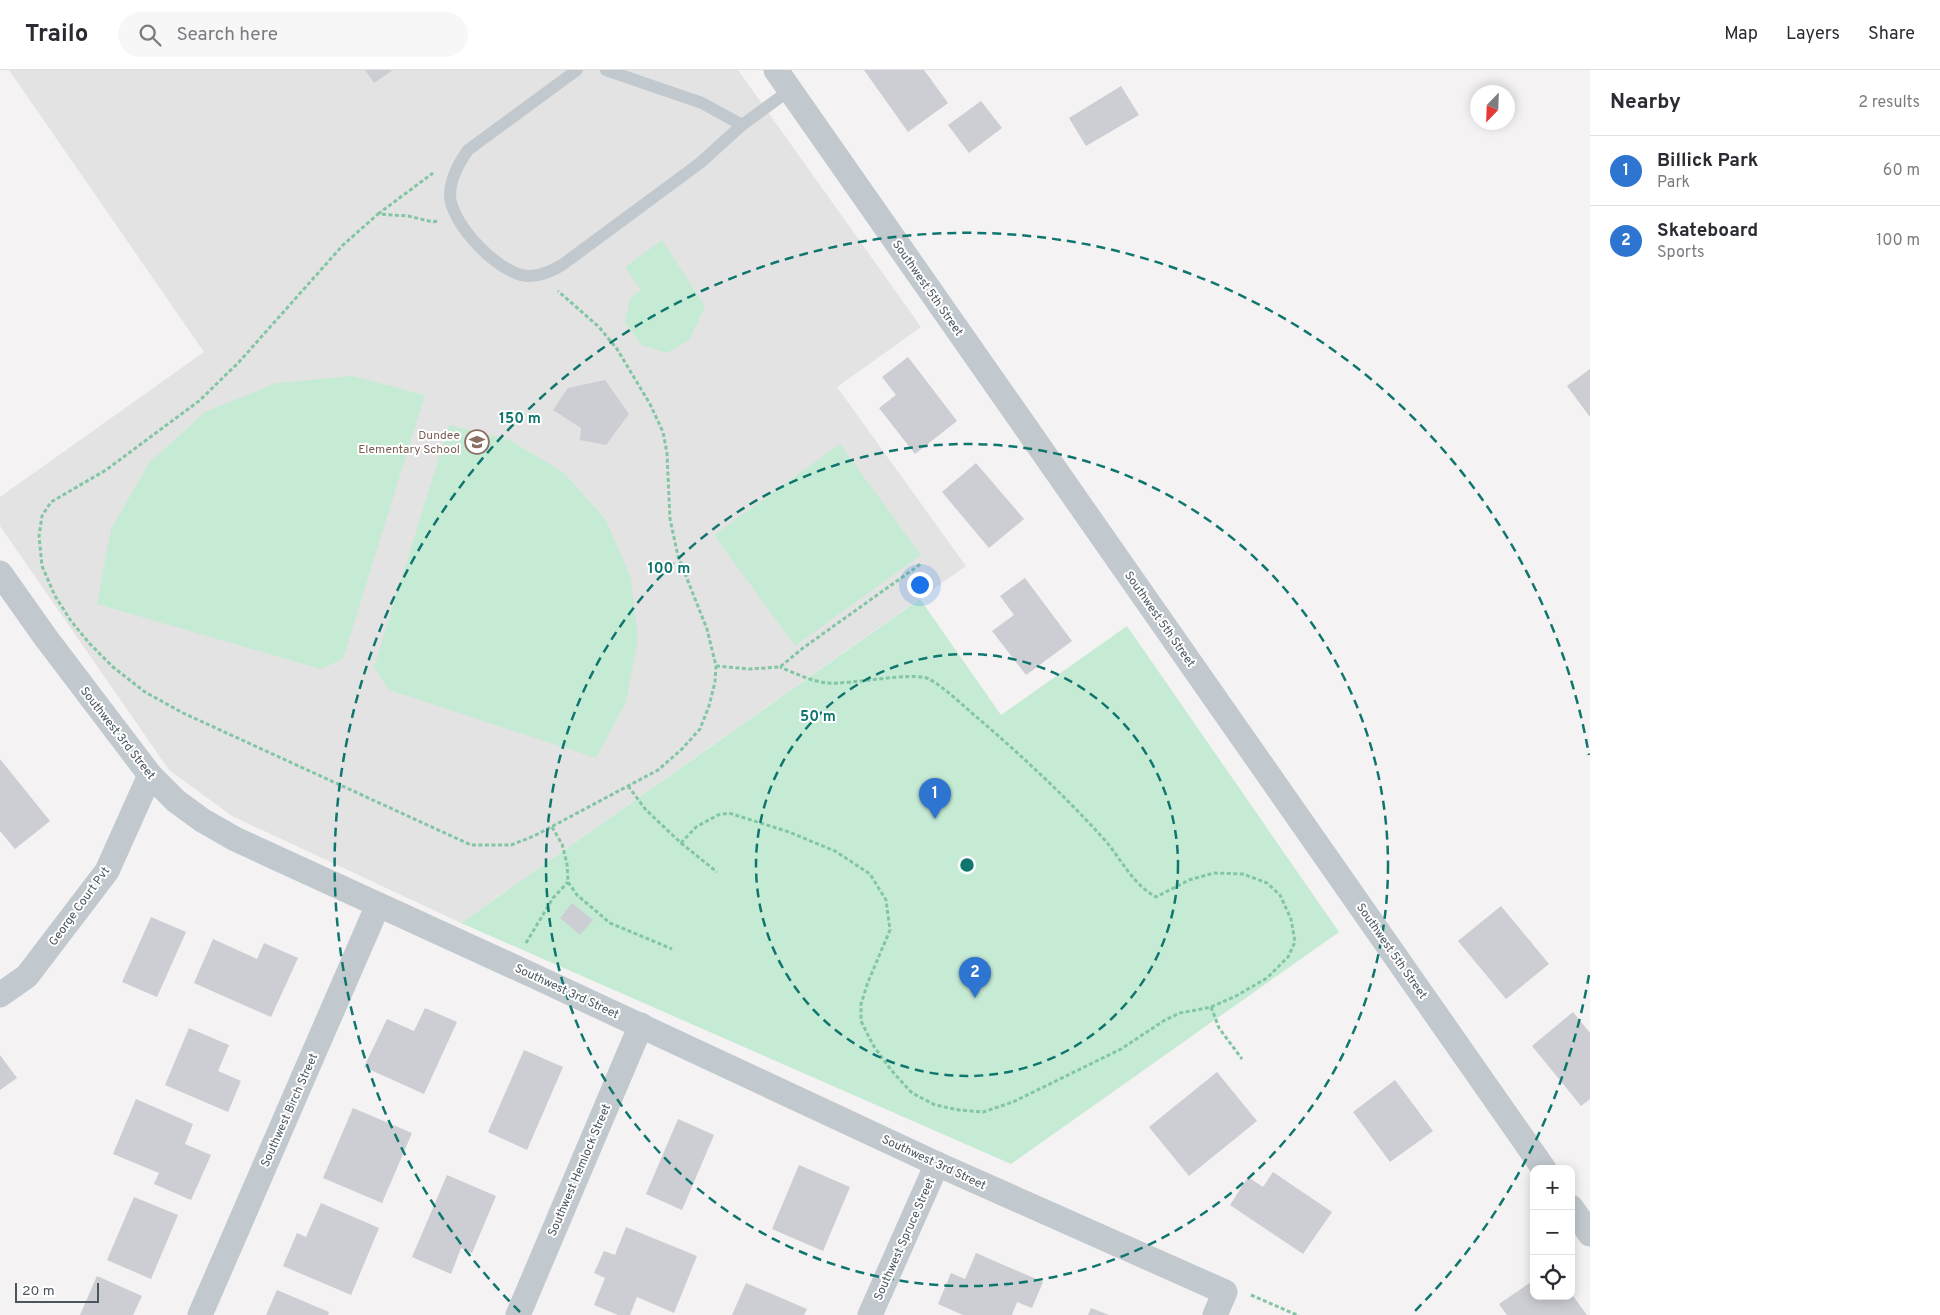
<!DOCTYPE html>
<meta charset="utf-8">
<style>
:root{--surface:#fff;--page:#f7f7f7;--text:#2b2b33;--muted:#7c7c81;--line:#e1e1e2;--accent:#2e75d1}
body{margin:0;font-family:Overpass,sans-serif;background:var(--page);color:var(--text)}
.controls{position:absolute;right:15px;bottom:15px;display:grid;overflow:hidden;border-radius:10px;box-shadow:0 2px 12px #0003}
.controls button{width:45px;height:45px;display:grid;place-items:center;padding:0;border:0;border-bottom:1px solid var(--line);background:var(--surface);color:var(--text);font:25px sans-serif}
.compass{position:absolute;left:1470px;top:15px;width:45px;height:45px;border-radius:50%;background:var(--surface);box-shadow:0 2px 12px #0003;rotate:203deg}
.scale{position:absolute;left:15px;bottom:12px;width:84px;box-sizing:border-box;padding-left:5px;border:2px solid #4b555d;border-top:0;font-size:14px;line-height:18px;white-space:nowrap;color:#4b555d;-webkit-text-stroke:4px #fff;paint-order:stroke}
.you{position:absolute;left:919px;top:514px;width:18px;height:18px;margin:-12px;border:4px solid #fff;border-radius:50%;background:#1a73e8;box-shadow:0 0 0 8px #1a73e833}
.badge{display:grid;place-items:center;width:32px;height:32px;border-radius:50%;background:var(--accent);color:#fff;font-size:16px;font-weight:700}
.pin{position:absolute;translate:-50% -41px;filter:drop-shadow(0 1px 2px #0008)}
.pin::after{content:'';position:absolute;top:26px;width:18px;height:15px;background:inherit;clip-path:polygon(0 0,100% 0,50% 100%)}
.list{margin:0;padding:0;list-style:none}
h2{display:flex;justify-content:space-between;align-items:center;height:65px;margin:0;padding:0 20px;font-size:21px}
h2 small{font-size:16px;font-weight:400;color:var(--muted)}
.list li{display:grid;grid-template-columns:32px 1fr auto;gap:15px;align-items:center;box-sizing:border-box;height:70px;padding:0 20px;border-top:1px solid var(--line)}
.list b{display:block;font-size:19px;white-space:nowrap}
.list p{margin:0;font-size:16px;white-space:nowrap;color:var(--muted)}
.list em{font-size:16px;font-style:normal;color:var(--muted)}
.icon{flex:none;width:28px;height:28px;fill:none;stroke:currentColor;stroke-width:2;stroke-linecap:round;stroke-linejoin:round}
.map{position:relative;flex:none;width:1590px;height:1245px;overflow:hidden}
header{display:flex;align-items:center;gap:30px;box-sizing:border-box;height:70px;padding:0 25px;background:var(--surface);border-bottom:1px solid var(--line)}
header strong{font-size:24px}
nav{display:flex;gap:28px;margin-inline-start:auto;font-size:18px}
.search{width:350px;height:45px;background:var(--page);display:flex;align-items:center;gap:12px;box-sizing:border-box;padding:0 18px;border-radius:28px;color:var(--muted);font-size:19px}
main{display:flex}
aside{flex:1;background:var(--surface)}
.map>svg:first-child{display:block}
.education{fill:#e4e3e3}
.green{fill:#c6ebd5}
.building{fill:#ccced3}
.lines{fill:none;stroke-linecap:round;stroke-linejoin:round}
.path{stroke:#82c6a4;stroke-width:3;stroke-dasharray:4 2.5;stroke-linecap:butt}
.service{stroke:#c1c9ce;stroke-width:12}
.minor{stroke:#c1c9ce;stroke-width:25}
.ring{fill:none;stroke:#0f766e;stroke-width:2.5;stroke-dasharray:9 6}
.labels{text-anchor:middle;stroke-width:4;stroke-linejoin:round;paint-order:stroke}
.street-label{font-size:12px;fill:#4b555d;stroke:#fff}
.education-label{font-size:12px;fill:#785e54;stroke:#fff;text-anchor:end}
.centre{fill:#0f766e;stroke:#fff;stroke-width:2.5}
.ring-label{font-size:15px;text-anchor:middle;font-weight:bold;fill:#0f766e;stroke:#fff;stroke-width:4;stroke-linejoin:round;paint-order:stroke}
</style>
<header>
<strong>Trailo</strong>
<div class="search"><svg class="icon" aria-label="search" viewBox="0 0 24 24"><circle cx="10" cy="10" r="6"/><path d="M15 15l6 6"/></svg>Search here</div>
<nav><a>Map</a><a>Layers</a><a>Share</a></nav>
</header>
<main>
<div class="map">
<svg width="1590" height="1245" viewBox="0 0 1590 1245">
<rect width="100%" height="100%" fill="#f4f2f2"/>
<path class="education" d="M9,0H738L921,257L837,317L966,496L461,853L232,746L169,700L0,456V427L204,282Z"/>
<g class="green">
<path d="M662,170L705,236L690,269L667,283L641,275L625,252L630,228L641,220L625,197Z"/>
<path d="M352,306L425,325L343,589L321,599L97,534L111,459L149,393L205,342L276,313Z"/>
<path d="M449,355L510,370L564,403L606,450L631,508L638,570L626,632L596,688L389,620L374,597Z"/>
<path d="M840,374L921,485L795,576L714,465Z"/>
<path d="M920,529L1001,645L1127,556L1339,862L1011,1094L461,853Z"/>
</g>
<g class="building">
<path d="M365,0H393L374,13Z"/>
<path d="M864,0H924L948,33L908,62Z"/>
<path d="M1121,16L1139,45L1086,76L1069,48Z"/>
<path d="M981,31L1002,58L969,83L948,55Z"/>
<path d="M908,287L957,351L915,384L879,338L896,325L882,307Z"/>
<path d="M1590,299V347L1567,316Z"/>
<path d="M605,310L629,344L606,375L580,370L581,358L553,340L568,318Z"/>
<path d="M976,393L1024,449L989,478L942,422Z"/>
<path d="M1025,508L1072,571L1026,605L992,561L1014,545L1000,526Z"/>
<path d="M0,689L50,751L15,779L0,761Z"/>
<path d="M572,833L593,850L580,865L560,848Z"/>
<path d="M1501,836L1549,894L1506,929L1458,871Z"/>
<path d="M151,847L186,862L157,927L122,912Z"/>
<path d="M213,869L257,889L264,873L298,888L271,947L194,913Z"/>
<path d="M425,938L457,952L424,1024L364,997L387,949L414,961Z"/>
<path d="M1573,942L1590,963V1029L1581,1036L1532,976Z"/>
<path d="M189,958L229,975L218,1001L241,1011L228,1042L165,1015Z"/>
<path d="M524,980L563,997L527,1080L488,1062Z"/>
<path d="M0,985L17,1008L0,1020Z"/>
<path d="M1217,1002L1257,1051L1189,1106L1149,1057Z"/>
<path d="M1395,1010L1433,1061L1390,1092L1353,1042Z"/>
<path d="M136,1029L193,1054L185,1074L211,1085L191,1130L154,1114L159,1103L113,1084Z"/>
<path d="M353,1038L412,1063L382,1133L323,1108Z"/>
<path d="M678,1049L714,1065L682,1140L646,1124Z"/>
<path d="M799,1095L850,1117L823,1181L772,1159Z"/>
<path d="M1273,1102L1332,1142L1303,1184L1230,1135L1248,1107L1263,1117Z"/>
<path d="M447,1105L496,1126L472,1183L461,1178L451,1204L412,1187Z"/>
<path d="M134,1127L178,1145L151,1209L107,1190Z"/>
<path d="M321,1133L379,1158L351,1225L283,1196L297,1163L306,1167Z"/>
<path d="M626,1157L697,1186L674,1243L637,1227L630,1245H618L594,1235L605,1208L594,1203L604,1181L615,1185Z"/>
<path d="M976,1183L1043,1212L1032,1238L1017,1232L1012,1245H963L938,1234L951,1203L965,1209Z"/>
<path d="M97,1206L142,1226L133,1245H80Z"/>
<path d="M1534,1210V1226H1571V1223L1587,1245H1507L1499,1234Z"/>
<path d="M746,1213L807,1239L804,1245H732Z"/>
<path d="M277,1220L329,1242L328,1245H266Z"/>
<path d="M1091,1238L1109,1245H1088Z"/>
</g>
<g class="lines">
<g class="path">
<path d="M378,144L433,103"/>
<path d="M437,151L433,152L408,146L378,144L343,175L239,292L199,331L106,400L51,432L42,446L39,466L42,496L55,526L71,551L90,574L113,597L145,622L183,643L471,775H511L534,766L658,700L682,679L700,659L709,636L715,612L716,596L707,559L678,486L670,449L667,383L663,362L650,334L617,279L599,257L558,221"/>
<path d="M716,596L749,599L780,597L803,578L922,493"/>
<path d="M628,716L646,740L681,773L696,757L718,745L729,743L789,762L835,781L870,804L886,830L890,860L868,912L861,934V951L873,975L891,1000L912,1023L935,1035L959,1040L983,1042L1013,1032L1121,979L1165,950L1180,943L1211,937L1236,926L1267,908L1288,887L1295,872L1291,849L1280,825L1267,813L1243,804L1214,803L1189,810L1156,827C1131,813 1121,788 1103,768C1064,725 1023,687 979,649C963,636 947,619 929,609C914,601 849,615 827,613C811,611 794,603 780,597"/>
<path d="M552,757L562,774L567,794L568,812L577,825L610,853L672,879"/>
<path d="M681,773L717,802"/>
<path d="M526,873L553,828L568,812"/>
<path d="M1211,937L1219,958L1242,989"/>
<path d="M1251,1225L1297,1245"/>
</g>
<g class="service">
<path d="M577,0L468,80C458,94 450,109 450,126C451,154 501,207 530,206C542,206 552,201 562,195L700,93L742,55L790,20"/>
<path d="M606,0L702,33L742,55"/>
</g>
<g class="minor">
<path d="M776,0L1544,1099"/>
<path d="M0,503L46,568L150,705L176,731L202,750L235,769L534,906L937,1094L1225,1222L1215,1245"/>
<path d="M0,925L27,906L107,801L150,705"/>
<path d="M1571,1137L1590,1164"/>
<path d="M200,1245L378,835"/>
<path d="M518,1245L641,955"/>
<path d="M870,1245L937,1094"/>
</g>
</g>
<g class="ring">
<circle cx="967" cy="795" r="211"/>
<circle cx="967" cy="795" r="421"/>
<path d="M1589 905A632 632 0 0 1 1414 1242M520 1242A632 632 0 1 1 1589 685"/>
</g>
<defs>
<g id="school-ring" transform="scale(1.25)"><circle r="9.5" fill="#fff" stroke="#8d6e63" stroke-width="1.5"/><path d="M0-5L7-2L0 1L-7-2ZM-4 1L0 2.5L4 1V4Q0 6-4 4Z" fill="#8d6e63"/></g>
</defs>
<g fill-rule="evenodd">
<use href="#school-ring" x="477" y="372"/>
</g>
<g class="labels">
<g class="street-label">
<text transform="translate(928 218) rotate(55)" y="4">Southwest 5th Street</text>
<text transform="translate(1160 549) rotate(55)" y="4">Southwest 5th Street</text>
<text transform="translate(118 663) rotate(52)" y="4">Southwest 3rd Street</text>
<text transform="translate(79 836) rotate(-54)" y="4">George Court Pvt</text>
<text transform="translate(1392 881) rotate(55)" y="4">Southwest 5th Street</text>
<text transform="translate(567 921) rotate(25)" y="4">Southwest 3rd Street</text>
<text transform="translate(289 1040) rotate(-66)" y="4">Southwest Birch Street</text>
<text transform="translate(934 1092) rotate(25)" y="4">Southwest 3rd Street</text>
<text transform="translate(579 1100) rotate(-67)" y="4">Southwest Hemlock Street</text>
<text transform="translate(904 1169) rotate(-66)" y="4">Southwest Spruce Street</text>
</g>
<g class="education-label">
<text x="460" y="369">Dundee<tspan x="460" dy="14">Elementary School</tspan></text>
</g>
</g>
<circle cx="967" cy="795" r="8" class="centre"/>
<g class="ring-label">
<text x="520" y="353">150 m</text>
<text x="669" y="503">100 m</text>
<text x="818" y="651">50 m</text>
</g>
</svg>
<div class="controls">
<button>+</button>
<button>−</button>
<button><svg class="icon" aria-label="locate" viewBox="0 0 24 24"><circle cx="12" cy="12" r="6"/><path d="M12 2v4M12 18v4M2 12h4M18 12h4"/></svg></button>
</div>
<svg class="compass" viewBox="-18 -18 36 36"><path d="M0-13l5 13h-10z" fill="#e53935"/><path d="M0 13l5-13h-10z" fill="#7c7c81"/></svg>
<div class="scale">20 m</div>
<div class="you"></div>
<div class="pin badge" style="left:935px;top:749px">1</div>
<div class="pin badge" style="left:975px;top:928px">2</div>
</div>
<aside>
<h2>Nearby<small>2 results</small></h2>
<ul class="list">
<li><span class="badge">1</span><div><b>Billick Park</b><p>Park</p></div><em>60 m</em></li>
<li><span class="badge">2</span><div><b>Skateboard</b><p>Sports</p></div><em>100 m</em></li>
</ul>
</aside>
</main>
